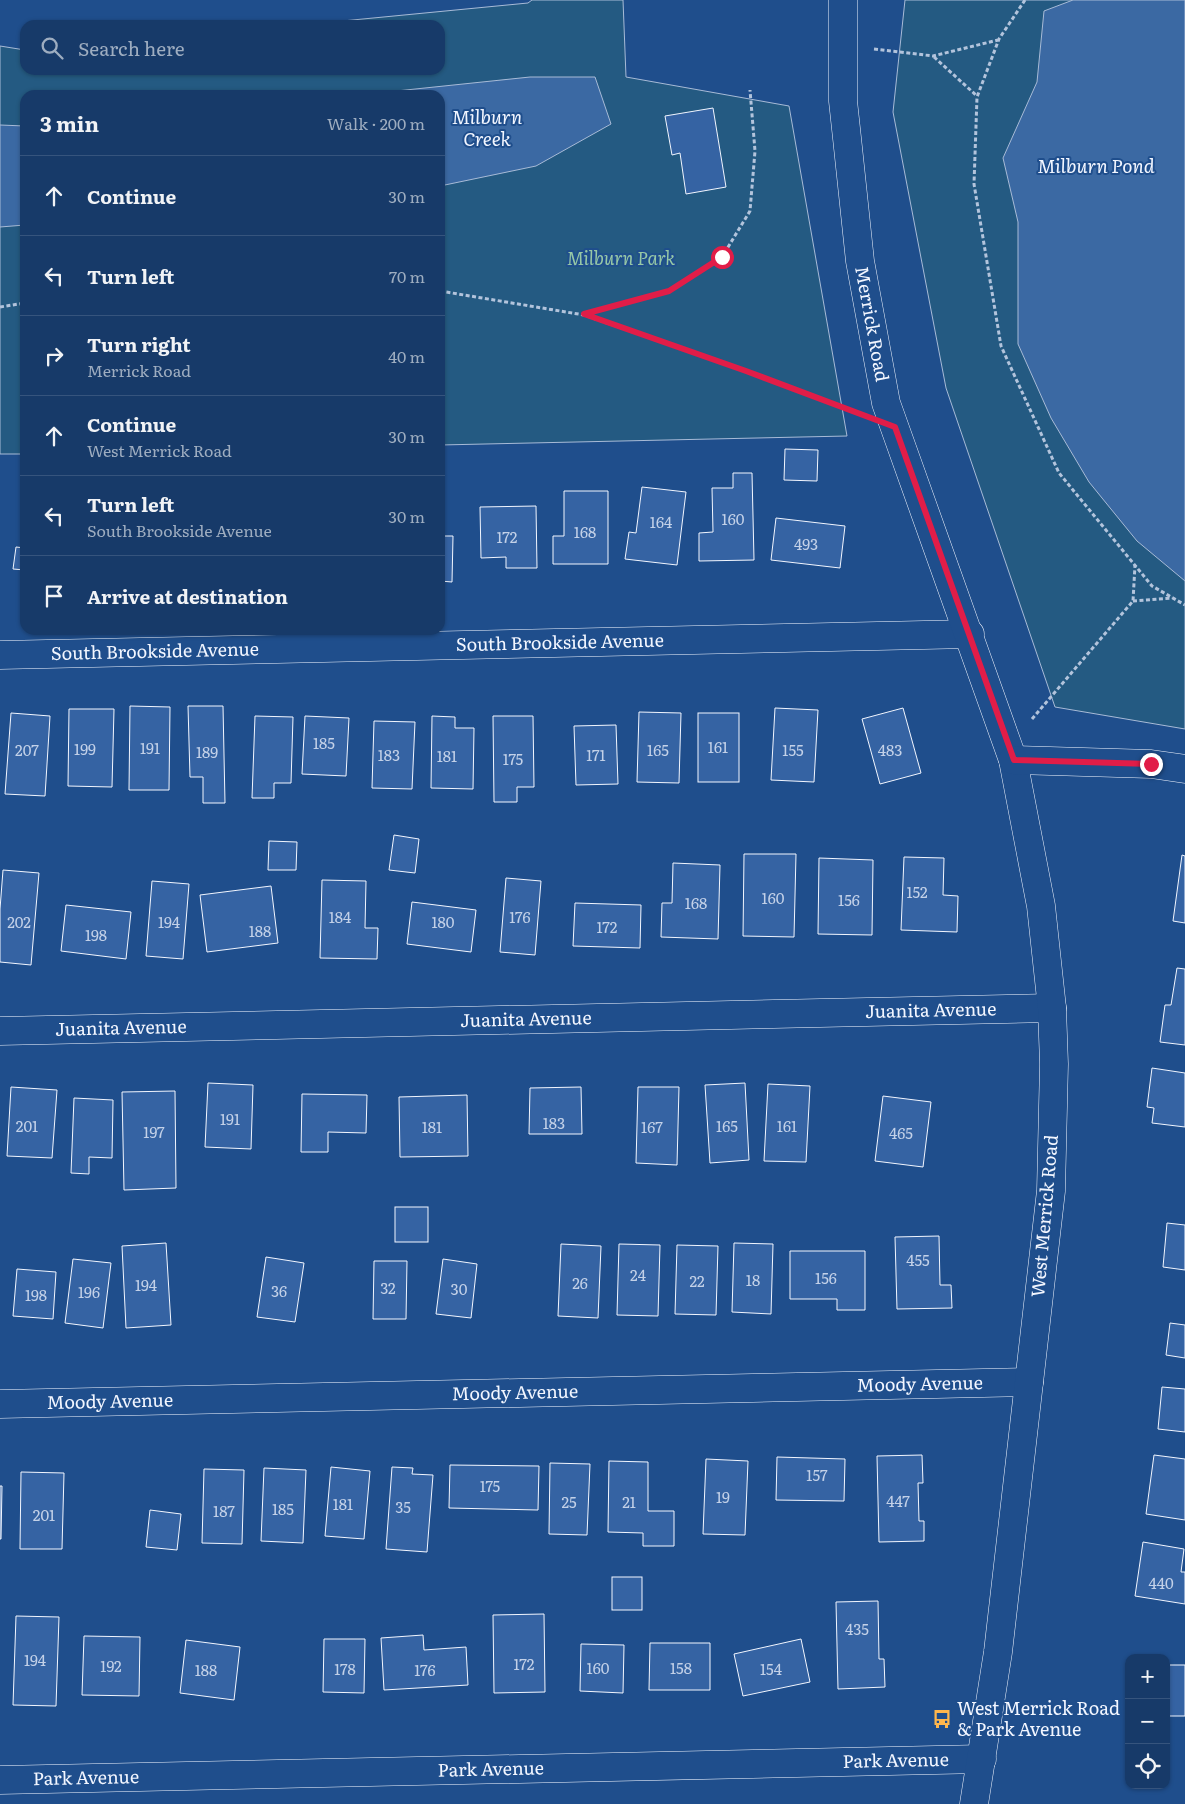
<!DOCTYPE html>
<meta charset="utf-8">
<style>
:root{--surface:#173a69;--page:#20416f;--text:#f1f3f6;--muted:#9eadc0;--line:#36547d}
body{margin:0;font-family:Literata,serif;background:var(--page);color:var(--text)}
.controls{position:absolute;right:15px;bottom:15px;display:grid;overflow:hidden;border-radius:10px;box-shadow:0 1px 4px #0004}
.controls button{width:45px;height:45px;display:grid;place-items:center;padding:0;border:0;border-bottom:1px solid var(--line);background:var(--surface);color:var(--text);font:25px sans-serif}
.stop{position:absolute;width:15px;height:15px;margin:-11px;border:4px solid #e11d48;border-radius:50%;background:#fff}
.stop.end{background:#e11d48;border-color:#fff;box-shadow:0 1px 5px #0008}
.list{margin:0;padding:0;list-style:none}
h2{display:flex;justify-content:space-between;align-items:center;height:65px;margin:0;padding:0 20px;font-size:21px}
h2 small{font-size:16px;font-weight:400;color:var(--muted)}
.list li{display:grid;grid-template-columns:32px 1fr auto;gap:15px;align-items:center;box-sizing:border-box;height:80px;padding:0 20px;border-top:1px solid var(--line)}
.list b{display:block;font-size:19px;white-space:nowrap}
.list p{margin:0;font-size:16px;white-space:nowrap;color:var(--muted)}
.list em{font-size:16px;font-style:normal;color:var(--muted)}
.icon{flex:none;width:28px;height:28px;fill:none;stroke:currentColor;stroke-width:2;stroke-linecap:round;stroke-linejoin:round}
.map{position:relative;flex:none;width:1185px;height:1804px;overflow:hidden}
.search{position:absolute;background:var(--surface);box-shadow:0 1px 4px #0004;left:20px;top:20px;width:425px;height:55px;display:flex;align-items:center;gap:12px;box-sizing:border-box;padding:0 18px;border-radius:15px;color:var(--muted);font-size:19px}
.panel{position:absolute;background:var(--surface);box-shadow:0 1px 4px #0004;left:20px;top:90px;width:425px;height:545px;border-radius:15px}
.map>svg:first-child{display:block}
.green{fill:#245a82;stroke:#a8bbd7}
.water{fill:#3b69a3;stroke:#a8bbd7}
.building{fill:#3563a3;stroke:#f2f6ff}
.lines{fill:none;stroke-linecap:round;stroke-linejoin:round}
.minor-casing{stroke:#f2f6ff;stroke-width:29}
.major-casing{stroke:#f2f6ff;stroke-width:29}
.path{stroke:#b3c4dc;stroke-width:3;stroke-dasharray:4 2.5;stroke-linecap:butt}
.minor{stroke:#1f4e8c;stroke-width:28}
.major{stroke:#1f4e8c;stroke-width:28}
.route{stroke:#e11d48;stroke-width:6}
.labels{text-anchor:middle;stroke-width:4;stroke-linejoin:round;paint-order:stroke}
.number-label{font-size:15px;fill:#c3d1e8}
.park-label{font-size:18px;font-style:italic;fill:#97c8a6;stroke:#1f4e8c}
.street-label{font-size:18px;fill:#f2f6ff;stroke:#1f4e8c}
.poi-label{font-size:18px;fill:#f2f6ff;stroke:#1f4e8c;text-anchor:start}
.water-label{font-size:19px;font-style:italic;fill:#f2f6ff;stroke:#1f4e8c}
</style>
<div class="map">
<svg width="1185" height="1804" viewBox="0 0 1185 1804">
<rect width="100%" height="100%" fill="#1f4e8c"/>
<g class="green">
<path d="M532,0H623L626,77L789,106L847,436L440,445V95H25V454H0V46L25,50V70H440V25H301L528,3Z"/>
<path d="M905,0H1185V729L1055,707L946,388L893,112Z"/>
</g>
<g class="water">
<path d="M1073,0H1185V581L1137,541L1089,482L1051,418L1018,344V222L1003,158L1037,82L1044,11Z"/>
<path d="M530,77H595L611,124L536,166L440,186V95H358Z"/>
<path d="M0,125L25,126V225L0,227Z"/>
</g>
<g class="building">
<path d="M713,108L726,187L686,194L680,153L672,155L665,116Z"/>
<path d="M785,449L818,450L817,481L784,480Z"/>
<path d="M733,473H752L754,560L699,561V533L713,532L712,488H733Z"/>
<path d="M642,487L686,492L677,565L625,559L629,532L636,533Z"/>
<path d="M564,491H608V564H553V536H564Z"/>
<path d="M536,506L537,568H506V557L481,558L480,507Z"/>
<path d="M776,518L845,526L840,568L771,560Z"/>
<path d="M440,536H453L452,582L440,581Z"/>
<path d="M16,547L25,548V570L13,569Z"/>
<path d="M130,706L170,707L169,790H129Z"/>
<path d="M188,706H223L225,803H203V777H190Z"/>
<path d="M775,708L818,710L814,782L771,780Z"/>
<path d="M903,708L921,773L880,784L862,719Z"/>
<path d="M69,709H114L112,787L68,786Z"/>
<path d="M639,712L681,713L679,783L637,782Z"/>
<path d="M11,713L50,716L45,796L5,794Z"/>
<rect x="698" y="713" width="41" height="69"/>
<path d="M255,716L293,717L291,783H274V798H252Z"/>
<path d="M305,716L349,718L346,776L302,774Z"/>
<path d="M432,716L455,717V728H474L473,789L431,788Z"/>
<path d="M493,716H533L534,787H517V802H494Z"/>
<path d="M374,721L415,722L412,789L372,788Z"/>
<path d="M616,725L618,784L576,785L574,726Z"/>
<path d="M394,835L419,839L415,873L389,870Z"/>
<path d="M269,841L297,842L296,870H268Z"/>
<path d="M744,854H796L794,937L743,936Z"/>
<path d="M1182,855L1185,856V923L1173,921Z"/>
<path d="M904,857L944,858L943,895L958,896L957,932L901,930Z"/>
<path d="M819,858L873,860L872,935L818,934Z"/>
<path d="M673,863L720,865L718,939L661,937L662,903H672Z"/>
<path d="M3,870L39,873L31,965L0,962V909Z"/>
<path d="M506,878L541,881L535,955L500,952Z"/>
<path d="M322,880L366,881L365,928H378L377,959L320,958Z"/>
<path d="M152,881L189,884L183,959L146,956Z"/>
<path d="M271,886L278,943L207,952L200,895Z"/>
<path d="M412,902L476,910L471,952L407,944Z"/>
<path d="M575,903L641,905L640,948L573,946Z"/>
<path d="M66,905L131,912L126,959L61,951Z"/>
<path d="M1177,968L1185,969V1045L1160,1042L1165,1005H1171Z"/>
<path d="M1152,1068L1185,1073V1127L1152,1123L1154,1108L1147,1107Z"/>
<path d="M208,1083L253,1085L251,1149L205,1147Z"/>
<path d="M745,1083L749,1160L710,1163L705,1085Z"/>
<path d="M768,1084L810,1086L806,1162L764,1161Z"/>
<path d="M11,1087L57,1090L52,1158L7,1156Z"/>
<path d="M581,1087L582,1134H529L530,1088Z"/>
<path d="M638,1087H679L677,1165L636,1163Z"/>
<path d="M175,1091L176,1188L124,1190L122,1092Z"/>
<path d="M302,1094L367,1095L366,1133L328,1132V1152H301Z"/>
<path d="M467,1095L468,1156L400,1157L399,1097Z"/>
<path d="M883,1096L931,1102L923,1167L875,1161Z"/>
<path d="M74,1098L113,1100L112,1158L89,1157V1174L71,1173Z"/>
<rect x="395" y="1207" width="33" height="35"/>
<path d="M1167,1223L1185,1225V1270L1163,1267Z"/>
<path d="M939,1236L940,1285H951L952,1308L897,1309L895,1237Z"/>
<path d="M166,1243L171,1325L126,1328L122,1246Z"/>
<path d="M734,1243L773,1244L771,1314L732,1312Z"/>
<path d="M561,1244L601,1246L598,1318L558,1316Z"/>
<path d="M619,1244L660,1245L658,1316L617,1315Z"/>
<path d="M677,1245L718,1246L716,1315L675,1314Z"/>
<path d="M790,1251H865V1310H837V1299H790Z"/>
<path d="M266,1257L304,1263L295,1322L257,1317Z"/>
<path d="M73,1259L111,1263L103,1328L65,1323Z"/>
<path d="M443,1259L477,1264L471,1318L436,1314Z"/>
<path d="M374,1261H407L406,1319H373Z"/>
<path d="M17,1269L56,1272L53,1319L13,1316Z"/>
<path d="M1170,1323L1185,1325V1358L1166,1355Z"/>
<path d="M1162,1387L1185,1389V1432L1158,1429Z"/>
<path d="M922,1455L923,1483H918L919,1521H924V1541L879,1542L877,1456Z"/>
<path d="M1154,1455L1185,1459V1520L1146,1514Z"/>
<path d="M777,1457L845,1459L844,1501L776,1500Z"/>
<path d="M706,1459L748,1461L745,1535L703,1534Z"/>
<path d="M609,1461L648,1462V1511H674V1546H643V1533L608,1532Z"/>
<path d="M550,1463L590,1464L587,1535L549,1534Z"/>
<path d="M450,1465L539,1466L538,1510L449,1508Z"/>
<path d="M331,1467L370,1471L364,1539L325,1536Z"/>
<path d="M392,1467L413,1468L412,1474L433,1475L427,1552L386,1549Z"/>
<path d="M264,1468L306,1470L303,1543L261,1541Z"/>
<path d="M204,1469L244,1470L242,1544L202,1543Z"/>
<path d="M21,1472L64,1473L62,1549H20Z"/>
<path d="M0,1486H2L1,1539H0Z"/>
<path d="M150,1510L181,1514L177,1550L146,1547Z"/>
<path d="M1143,1542L1184,1549L1181,1572H1185V1604L1135,1596Z"/>
<rect x="612" y="1577" width="30" height="33"/>
<path d="M878,1601L879,1659H884L885,1687L838,1689L836,1602Z"/>
<path d="M544,1614L545,1692L494,1693L493,1615Z"/>
<path d="M16,1616L59,1617L56,1706L13,1705Z"/>
<path d="M423,1635L424,1650L466,1647L468,1685L384,1690L381,1638Z"/>
<path d="M84,1636L140,1637L139,1696L82,1695Z"/>
<path d="M324,1639H365L364,1693L323,1692Z"/>
<path d="M801,1639L810,1682L743,1696L734,1654Z"/>
<path d="M186,1640L240,1647L234,1700L180,1693Z"/>
<path d="M650,1643H710V1690H649Z"/>
<path d="M581,1644L624,1645L623,1693L580,1691Z"/>
<rect x="1166" y="1665" width="19" height="51"/>
</g>
<g class="lines">
<g class="minor-casing">
<g id="minor">
<path id="s1" d="M0,655L970,634"/>
<path id="s2" d="M0,1031L1052,1008"/>
<path id="s3" d="M0,1404L1029,1382"/>
<path id="s4" d="M0,1780L982,1759"/>
</g>
</g>
<g class="major-casing">
<g id="major">
<path id="s5" d="M843,0V101L847,138L860,261L886,403L1013,760L1041,906L1052,1008L1054,1064L1051,1191L998,1652L974,1804"/>
<path d="M1013,760L1151,764L1185,769"/>
</g>
</g>
<g class="path">
<path d="M1025,0L999,39L977,97L974,184L1001,346L1059,473L1152,586L1185,605"/>
<path d="M874,49L933,56L998,40"/>
<path d="M934,57L977,96"/>
<path d="M440,291L584,315L746,371L857,413"/>
<path d="M0,307L25,303"/>
<path d="M584,315L669,291L722,257L750,211L755,151L750,90"/>
<path d="M1133,601L1172,598"/>
<path d="M1032,719L1133,601L1135,565"/>
</g>
<use href="#minor" class="minor"/>
<use href="#major" class="major"/>
</g>
<g class="lines">
<path class="route" d="M722,257L669,291L584,314L746,371L895,427L1014,760L1151,764"/>
</g>
<defs>
<g id="bus-bare" transform="scale(1.5)"><path d="M-5-6H5V4H4V6H2V4H-2V6H-4V4H-5ZM-3.5-4V0h7V-4ZM-3.5 1.2v1.5H-2V1.2ZM2 1.2v1.5H3.5V1.2Z" fill="#ffb74d" stroke="#1f4e8c" stroke-width="2.5" paint-order="stroke"/></g>
</defs>
<g fill-rule="evenodd">
<use href="#bus-bare" x="942" y="1719"/>
</g>
<g class="labels">
<g class="number-label">
<text x="733" y="525">160</text>
<text x="661" y="528">164</text>
<text x="585" y="538">168</text>
<text x="507" y="543">172</text>
<text x="806" y="550">493</text>
<text x="324" y="749">185</text>
<text x="718" y="753">161</text>
<text x="150" y="754">191</text>
<text x="85" y="755">199</text>
<text x="27" y="756">207</text>
<text x="658" y="756">165</text>
<text x="793" y="756">155</text>
<text x="890" y="756">483</text>
<text x="207" y="758">189</text>
<text x="389" y="761">183</text>
<text x="596" y="761">171</text>
<text x="447" y="762">181</text>
<text x="513" y="765">175</text>
<text x="917" y="898">152</text>
<text x="773" y="904">160</text>
<text x="849" y="906">156</text>
<text x="696" y="909">168</text>
<text x="340" y="923">184</text>
<text x="520" y="923">176</text>
<text x="19" y="928">202</text>
<text x="169" y="928">194</text>
<text x="443" y="928">180</text>
<text x="607" y="933">172</text>
<text x="260" y="937">188</text>
<text x="96" y="941">198</text>
<text x="230" y="1125">191</text>
<text x="554" y="1129">183</text>
<text x="27" y="1132">201</text>
<text x="727" y="1132">165</text>
<text x="787" y="1132">161</text>
<text x="432" y="1133">181</text>
<text x="652" y="1133">167</text>
<text x="154" y="1138">197</text>
<text x="901" y="1139">465</text>
<text x="918" y="1266">455</text>
<text x="638" y="1281">24</text>
<text x="826" y="1284">156</text>
<text x="753" y="1286">18</text>
<text x="697" y="1287">22</text>
<text x="580" y="1289">26</text>
<text x="146" y="1291">194</text>
<text x="388" y="1294">32</text>
<text x="459" y="1295">30</text>
<text x="279" y="1297">36</text>
<text x="89" y="1298">196</text>
<text x="36" y="1301">198</text>
<text x="817" y="1481">157</text>
<text x="490" y="1492">175</text>
<text x="723" y="1503">19</text>
<text x="898" y="1507">447</text>
<text x="569" y="1508">25</text>
<text x="629" y="1508">21</text>
<text x="343" y="1510">181</text>
<text x="403" y="1513">35</text>
<text x="283" y="1515">185</text>
<text x="224" y="1517">187</text>
<text x="44" y="1521">201</text>
<text x="1161" y="1589">440</text>
<text x="857" y="1635">435</text>
<text x="35" y="1666">194</text>
<text x="524" y="1670">172</text>
<text x="111" y="1672">192</text>
<text x="598" y="1674">160</text>
<text x="681" y="1674">158</text>
<text x="345" y="1675">178</text>
<text x="771" y="1675">154</text>
<text x="206" y="1676">188</text>
<text x="425" y="1676">176</text>
</g>
<g class="park-label">
<text x="621" y="265">Milburn Park</text>
</g>
<g class="street-label">
<text dy="6" stroke="none"><textPath href="#s5" startOffset="326">Merrick Road</textPath></text>
<text dy="6" stroke="none"><textPath href="#s1" startOffset="560">South Brookside Avenue</textPath></text>
<text dy="6" stroke="none"><textPath href="#s1" startOffset="155">South Brookside Avenue</textPath></text>
<text dy="6" stroke="none"><textPath href="#s2" startOffset="931">Juanita Avenue</textPath></text>
<text dy="6" stroke="none"><textPath href="#s2" startOffset="526">Juanita Avenue</textPath></text>
<text dy="6" stroke="none"><textPath href="#s2" startOffset="121">Juanita Avenue</textPath></text>
<text transform="translate(1045 1216) rotate(-85)" y="6">West Merrick Road</text>
<text dy="6" stroke="none"><textPath href="#s3" startOffset="920">Moody Avenue</textPath></text>
<text dy="6" stroke="none"><textPath href="#s3" startOffset="515">Moody Avenue</textPath></text>
<text dy="6" stroke="none"><textPath href="#s3" startOffset="110">Moody Avenue</textPath></text>
<text dy="6" stroke="none"><textPath href="#s4" startOffset="896">Park Avenue</textPath></text>
<text dy="6" stroke="none"><textPath href="#s4" startOffset="491">Park Avenue</textPath></text>
<text dy="6" stroke="none"><textPath href="#s4" startOffset="86">Park Avenue</textPath></text>
</g>
<g class="poi-label">
<text x="957" y="1715">West Merrick Road<tspan x="957" dy="21">&amp; Park Avenue</tspan></text>
</g>
<g class="water-label">
<text x="487" y="124">Milburn<tspan x="487" dy="22">Creek</tspan></text>
<text x="1096" y="173">Milburn Pond</text>
</g>
</g>
</svg>
<div class="controls">
<button>+</button>
<button>−</button>
<button><svg class="icon" aria-label="locate" viewBox="0 0 24 24"><circle cx="12" cy="12" r="6"/><path d="M12 2v4M12 18v4M2 12h4M18 12h4"/></svg></button>
</div>
<div class="stop" style="left:722px;top:257px"></div>
<div class="stop end" style="left:1151px;top:764px"></div>
<div class="search"><svg class="icon" aria-label="search" viewBox="0 0 24 24"><circle cx="10" cy="10" r="6"/><path d="M15 15l6 6"/></svg>Search here</div>
<section class="panel">
<h2>3 min<small>Walk · 200 m</small></h2>
<ul class="list">
<li><svg class="icon" aria-label="ahead" viewBox="0 0 24 24"><path d="M12 20V5M6 11l6-6 6 6"/></svg><div><b>Continue</b></div><em>30 m</em></li>
<li><svg class="icon" aria-label="left" viewBox="0 0 24 24"><path d="M17 20v-9H6M10 6l-5 5 5 5"/></svg><div><b>Turn left</b></div><em>70 m</em></li>
<li><svg class="icon" aria-label="right" viewBox="0 0 24 24"><path d="M7 20v-9h11M14 6l5 5-5 5"/></svg><div><b>Turn right</b><p>Merrick Road</p></div><em>40 m</em></li>
<li><svg class="icon" aria-label="ahead" viewBox="0 0 24 24"><path d="M12 20V5M6 11l6-6 6 6"/></svg><div><b>Continue</b><p>West Merrick Road</p></div><em>30 m</em></li>
<li><svg class="icon" aria-label="left" viewBox="0 0 24 24"><path d="M17 20v-9H6M10 6l-5 5 5 5"/></svg><div><b>Turn left</b><p>South Brookside Avenue</p></div><em>30 m</em></li>
<li><svg class="icon" aria-label="arrive" viewBox="0 0 24 24"><path d="M6 21V4h12l-3 4 3 4H6"/></svg><div><b>Arrive at destination</b></div></li>
</ul>
</section>
</div>
